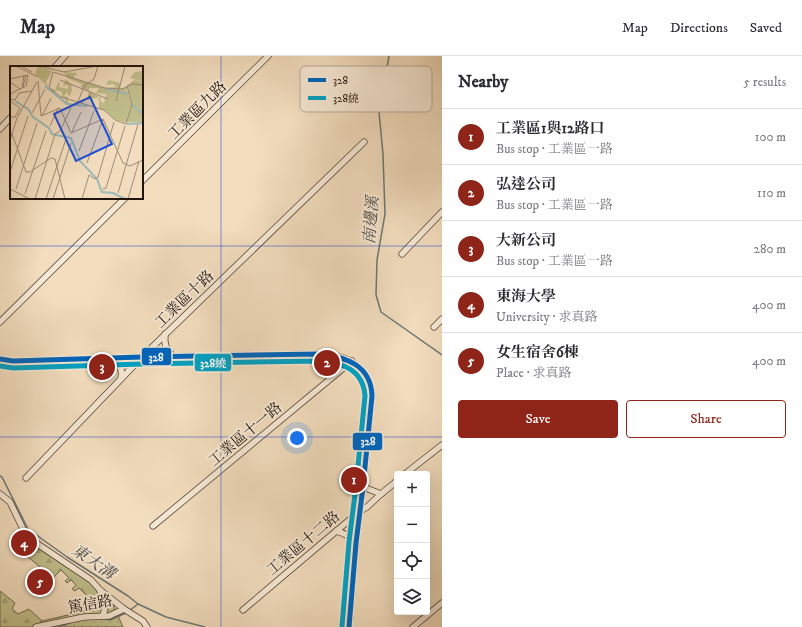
<!DOCTYPE html>
<meta charset="utf-8">
<style>
:root{--surface:#fff;--page:#f7f7f7;--text:#2b2b33;--muted:#7c7c81;--line:#e1e1e2;--accent:#8f2418}
body{margin:0;font-family:"IM FELL DW Pica","Noto Serif TC",serif;background:var(--page);color:var(--text)}
.controls{position:absolute;right:12px;bottom:12px;display:grid;overflow:hidden;border-radius:4px;box-shadow:0 4px 16px #0002}
.controls button{width:36px;height:36px;display:grid;place-items:center;padding:0;border:0;border-bottom:1px solid var(--line);background:var(--surface);color:var(--text);font:20px sans-serif}
.you{position:absolute;left:297px;top:382px;width:14px;height:14px;margin:-10px;border:3px solid #fff;border-radius:50%;background:#1a73e8;box-shadow:0 0 0 6px #1a73e833}
.badge{display:grid;place-items:center;width:26px;height:26px;border-radius:50%;background:var(--accent);color:#fff;font-size:13px;font-weight:700}
.pin{position:absolute;translate:-50% -50%;border:2px solid #fff;box-shadow:0 1px 4px #0006}
.list{margin:0;padding:0;list-style:none}
h2{display:flex;justify-content:space-between;align-items:center;height:52px;margin:0;padding:0 16px;font-size:17px}
h2 small{font-size:13px;font-weight:400;color:var(--muted)}
.list li{display:grid;grid-template-columns:26px 1fr auto;gap:12px;align-items:center;box-sizing:border-box;height:56px;padding:0 16px;border-top:1px solid var(--line)}
.list b{display:block;font-size:15px;white-space:nowrap}
.list p{margin:0;font-size:13px;white-space:nowrap;color:var(--muted)}
.list em{font-size:13px;font-style:normal;color:var(--muted)}
.actions{display:flex;gap:8px;padding:12px 16px}
.actions a{flex:1;padding:9px 0;border:1px solid var(--accent);border-radius:4px;text-align:center;font-size:14px;color:var(--accent)}
.actions .main{background:var(--accent);color:#fff}
.icon{flex:none;width:22px;height:22px;fill:none;stroke:currentColor;stroke-width:2;stroke-linecap:round;stroke-linejoin:round}
.map{position:relative;flex:none;width:442px;height:571px;overflow:hidden}
header{display:flex;align-items:center;gap:24px;box-sizing:border-box;height:56px;padding:0 20px;background:var(--surface);border-bottom:1px solid var(--line)}
header strong{font-size:19px}
nav{display:flex;gap:22px;margin-inline-start:auto;font-size:14px}
main{display:flex}
aside{flex:1;background:var(--surface)}
.map>svg:first-child{display:block}
.forest{fill:url(#forest-firs);stroke:#71694c}
.park{fill:url(#park-dots);stroke:#71694c}
.lines{fill:none;stroke-linecap:round;stroke-linejoin:round}
.stream{stroke:#6b7774;stroke-width:1.5}
.minor-casing{stroke:#554639;stroke-width:7}
.minor{stroke:#f7e9d5;stroke-width:5.5}
.bus-1-casing{stroke:#f7e9d5;stroke-width:8}
.bus-2-casing{stroke:#f7e9d5;stroke-width:8}
.bus-1{stroke:#0065bd;stroke-width:5}
.bus-2{stroke:#02a2c4;stroke-width:5}
.grid{fill:none;stroke:#1d4ed8;stroke-width:1;stroke-opacity:0.55}
.labels{text-anchor:middle;stroke-width:4;stroke-linejoin:round;paint-order:stroke}
.street-label{font-size:15px;fill:#21130d;stroke:#f7e9d5}
.water-label{font-size:16px;font-style:italic;fill:#4c4d49;stroke:#f7e9d5}
.inset-river{fill:none;stroke:#9dbab9;stroke-width:2}
.inset-road{fill:none;stroke:#9e8c77;stroke-width:1}
.view{fill:#1d4ed8;fill-opacity:0.15;stroke:#1d4ed8;stroke-width:2}
.inset-edge{fill:none;stroke:#21130d;stroke-width:2}
.key{fill:#f7e9d5;stroke:#b7a999;stroke-width:1}
.key-label{font-size:11px;fill:#21130d}
.line-badge{stroke:#f7e9d5;stroke-width:1.5}
.badge-label{font-size:11px;text-anchor:middle;font-weight:bold;fill:#fff}
</style>
<header>
<strong>Map</strong>
<nav><a>Map</a><a>Directions</a><a>Saved</a></nav>
</header>
<main>
<div class="map">
<svg width="442" height="571" viewBox="0 0 442 571">
<defs>
<pattern id="forest-firs" width="22" height="20" patternUnits="userSpaceOnUse"><rect width="22" height="20" fill="#c1bf8c"/><path d="M5 1l3.5 6h-7zM16 11l3.5 6h-7z" fill="#a6a378"/></pattern>
<pattern id="park-dots" width="8" height="8" patternUnits="userSpaceOnUse"><rect width="8" height="8" fill="#c1bf8c"/><path d="M2 2h.1M6 6h.1" fill="none" stroke="#a6a378" stroke-width="1.8" stroke-linecap="round"/></pattern>
</defs>
<rect width="100%" height="100%" fill="#f2ddbe"/>
<filter id="stains"><feTurbulence type="fractalNoise" baseFrequency=".005" numOctaves="4"/><feColorMatrix values="0 0 0 0 .2 0 0 0 0 .09 0 0 0 0 .02 0 0 0 .5 -.17"/></filter>
<radialGradient id="worn" r=".72"><stop offset=".6" stop-color="#630" stop-opacity="0"/><stop offset="1" stop-color="#630" stop-opacity=".3"/></radialGradient>
<g class="forest">
<path d="M27,485L93,528L112,546L81,556V548L88,541L79,532L75,535L72,533L76,529L71,524L67,527L65,525L69,522L61,514L53,522L28,501L23,492Z"/>
<path d="M0,535L15,547L12,553L18,558L29,553L42,565L34,571H0Z"/>
</g>
<path class="park" d="M112,546L123,571H34L42,565L81,556Z"/>
<g class="lines">
<g class="stream">
<path d="M389,0L379,56L383,98L385,158L377,204L376,239L381,256L442,299"/>
<path d="M0,420L2,421L28,473L67,501L128,540L138,548L166,561L205,571"/>
<path d="M129,555L138,548"/>
<path d="M105,563L110,564L126,557"/>
<path d="M59,571L72,566"/>
</g>
<g class="minor-casing">
<g id="minor">
<path d="M55,11L65,0"/>
<path d="M0,73L11,61"/>
<path d="M142,125L268,0"/>
<path d="M402,198L442,156"/>
<path d="M0,266L125,142"/>
<path d="M434,271L442,263"/>
<path d="M165,278C164,288 166,294 173,300"/>
<path d="M112,302C119,307 123,313 121,322"/>
<path d="M0,303L13,305L142,301L320,298C338,300 352,301 364,317C369,324 372,331 372,340L363,431L356,487L349,571"/>
<path d="M405,418L442,389"/>
<path d="M26,422L142,301L364,86"/>
<path d="M363,431L381,438"/>
<path d="M0,438L10,446L24,475L39,489L91,524L100,534L124,553L143,565L147,571"/>
<path d="M153,470L352,305"/>
<path d="M336,475C344,477 351,480 356,487"/>
<path d="M100,535C104,544 107,550 103,559"/>
<path d="M243,554L360,455L367,451L381,438L397,425"/>
<path d="M36,571L84,561L109,560L124,553"/>
<path d="M413,571L442,547"/>
</g>
</g>
<use href="#minor" class="minor"/>
<g class="bus-1-casing">
<path id="bus-1" d="M0,303L13,305L142,301L320,298C346,301 371,309 372,340L363,431L356,487L349,571"/>
</g>
<g class="bus-2-casing">
<path id="bus-2" d="M0,310L13,312L142,308L320,305C342,307 363,313 365,340L356,430L349,486L342,570"/>
</g>
<use href="#bus-1" class="bus-1"/>
<use href="#bus-2" class="bus-2"/>
</g>
<path class="grid" d="M221,0V571M0,190H442M0,381H442"/>
<g class="labels">
<g class="street-label">
<text transform="translate(197 54) rotate(-45)" y="5">工業區九路</text>
<text transform="translate(184 243) rotate(-44)" y="5">工業區十路</text>
<text transform="translate(245 378) rotate(-40)" y="5">工業區十一路</text>
<text transform="translate(303 487) rotate(-40)" y="5">工業區十二路</text>
<text transform="translate(90 548) rotate(-10)" y="5">篤信路</text>
</g>
<g class="water-label">
<text transform="translate(370 164) rotate(-85)" y="6">南邊溪</text>
<text transform="translate(94 505) rotate(34)" y="6">東大溝</text>
</g>
</g>
<g transform="translate(10 10)">
<rect width="133" height="133" fill="#f2ddbe"/>
<path d="M124,14L133,16V44L131,46L128,41L121,38L117,20Z" fill="#c1bf8c"/>
<path d="M28,0L42,5L36,16L38,21L25,8ZM133,5V16L120,12L125,6ZM54,6L66,7L67,10L64,9V12L95,22L106,21L103,18L96,19L99,14L111,17L109,23L116,21L121,38L128,41L129,46L133,44V56H114L106,54L96,45L89,43V31L77,34L80,26L91,32L90,35L94,37L96,28L86,27L89,22H79V26L71,21L72,18L57,12ZM56,13L61,18L62,25L59,31L57,26L54,30L58,31V36L61,39L50,33L55,35L56,33L51,31L54,28L52,29V26L46,24L44,27L39,22L45,24L48,17L50,16L49,21L58,23V19L53,20Z" fill="#c1bf8c"/>
<path class="inset-river" d="M35,20L57,38L77,40M96,23L118,28M5,35L18,43L23,51L39,62L42,68L61,72L70,95L87,113L92,126L103,127L115,133M123,39L133,48M117,58L133,57"/>
<path class="inset-road" d="M6,0L28,11M11,0L22,6M29,0L54,6L87,0M0,13L18,9M50,14L98,33M28,15L31,50L50,42L61,67L93,53L113,97L120,100L133,94M0,16L10,23M13,21L16,9M117,21L112,23L95,22L43,6L39,21L51,31L94,44L105,54L116,58L122,39L117,20L122,18L133,19M12,22L14,9M0,28L16,20L18,9M0,33L5,34L9,27L22,25M0,35L10,42L5,51H0M106,35L115,0M68,36L74,20L84,13L88,0M71,37L78,32L80,26M22,47L35,23M32,50L41,32M40,60L48,42M62,66L71,46M2,68L16,106H20L41,92L45,93L55,133M0,74L7,52L27,16M69,85L84,45M77,97L93,53M0,106L18,50M0,123L20,133M6,123L27,57M93,123L96,122L115,60M108,127L128,58M15,128L36,65M25,133L45,68L50,65L61,42M36,133L56,73M43,133L61,77M72,133L79,109L85,113L88,111L104,56M118,133L129,95"/>
<path class="view" d="M80,31L102,78L66,95L44,48Z"/>
<rect width="133" height="133" class="inset-edge"/>
</g>
<rect x="300" y="10" width="132" height="46" rx="6" class="key"/>
<rect x="308" y="22" width="18" height="4" fill="#0065bd"/>
<rect x="308" y="40" width="18" height="4" fill="#02a2c4"/>
<g class="key-label">
<text x="333" y="28">328</text>
<text x="333" y="46">328繞</text>
</g>
<g class="line-badge">
<rect x="141" y="291" width="31" height="19" rx="4" fill="#0065bd"/>
<rect x="194" y="297" width="38" height="19" rx="4" fill="#02a2c4"/>
<rect x="352" y="376" width="31" height="19" rx="4" fill="#0065bd"/>
</g>
<g class="badge-label">
<text x="156" y="305">328</text>
<text x="213" y="311">328繞</text>
<text x="368" y="389">328</text>
</g>
<rect width="100%" height="100%" filter="url(#stains)"/>
<rect width="100%" height="100%" fill="url(#worn)"/>
</svg>
<div class="controls">
<button>+</button>
<button>−</button>
<button><svg class="icon" aria-label="locate" viewBox="0 0 24 24"><circle cx="12" cy="12" r="6"/><path d="M12 2v4M12 18v4M2 12h4M18 12h4"/></svg></button>
<button><svg class="icon" aria-label="layers" viewBox="0 0 24 24"><path d="M12 4l9 5-9 5-9-5zM3 14l9 5 9-5"/></svg></button>
</div>
<div class="you"></div>
<div class="pin badge" style="left:354px;top:424px">1</div>
<div class="pin badge" style="left:327px;top:307px">2</div>
<div class="pin badge" style="left:102px;top:311px">3</div>
<div class="pin badge" style="left:24px;top:487px">4</div>
<div class="pin badge" style="left:40px;top:526px">5</div>
</div>
<aside>
<h2>Nearby<small>5 results</small></h2>
<ul class="list">
<li><span class="badge">1</span><div><b>工業區1與12路口</b><p>Bus stop · 工業區一路</p></div><em>100 m</em></li>
<li><span class="badge">2</span><div><b>弘達公司</b><p>Bus stop · 工業區一路</p></div><em>110 m</em></li>
<li><span class="badge">3</span><div><b>大新公司</b><p>Bus stop · 工業區一路</p></div><em>280 m</em></li>
<li><span class="badge">4</span><div><b>東海大學</b><p>University · 求真路</p></div><em>400 m</em></li>
<li><span class="badge">5</span><div><b>女生宿舍6棟</b><p>Place · 求真路</p></div><em>400 m</em></li>
</ul>
<div class="actions"><a class="main">Save</a><a>Share</a></div>
</aside>
</main>
